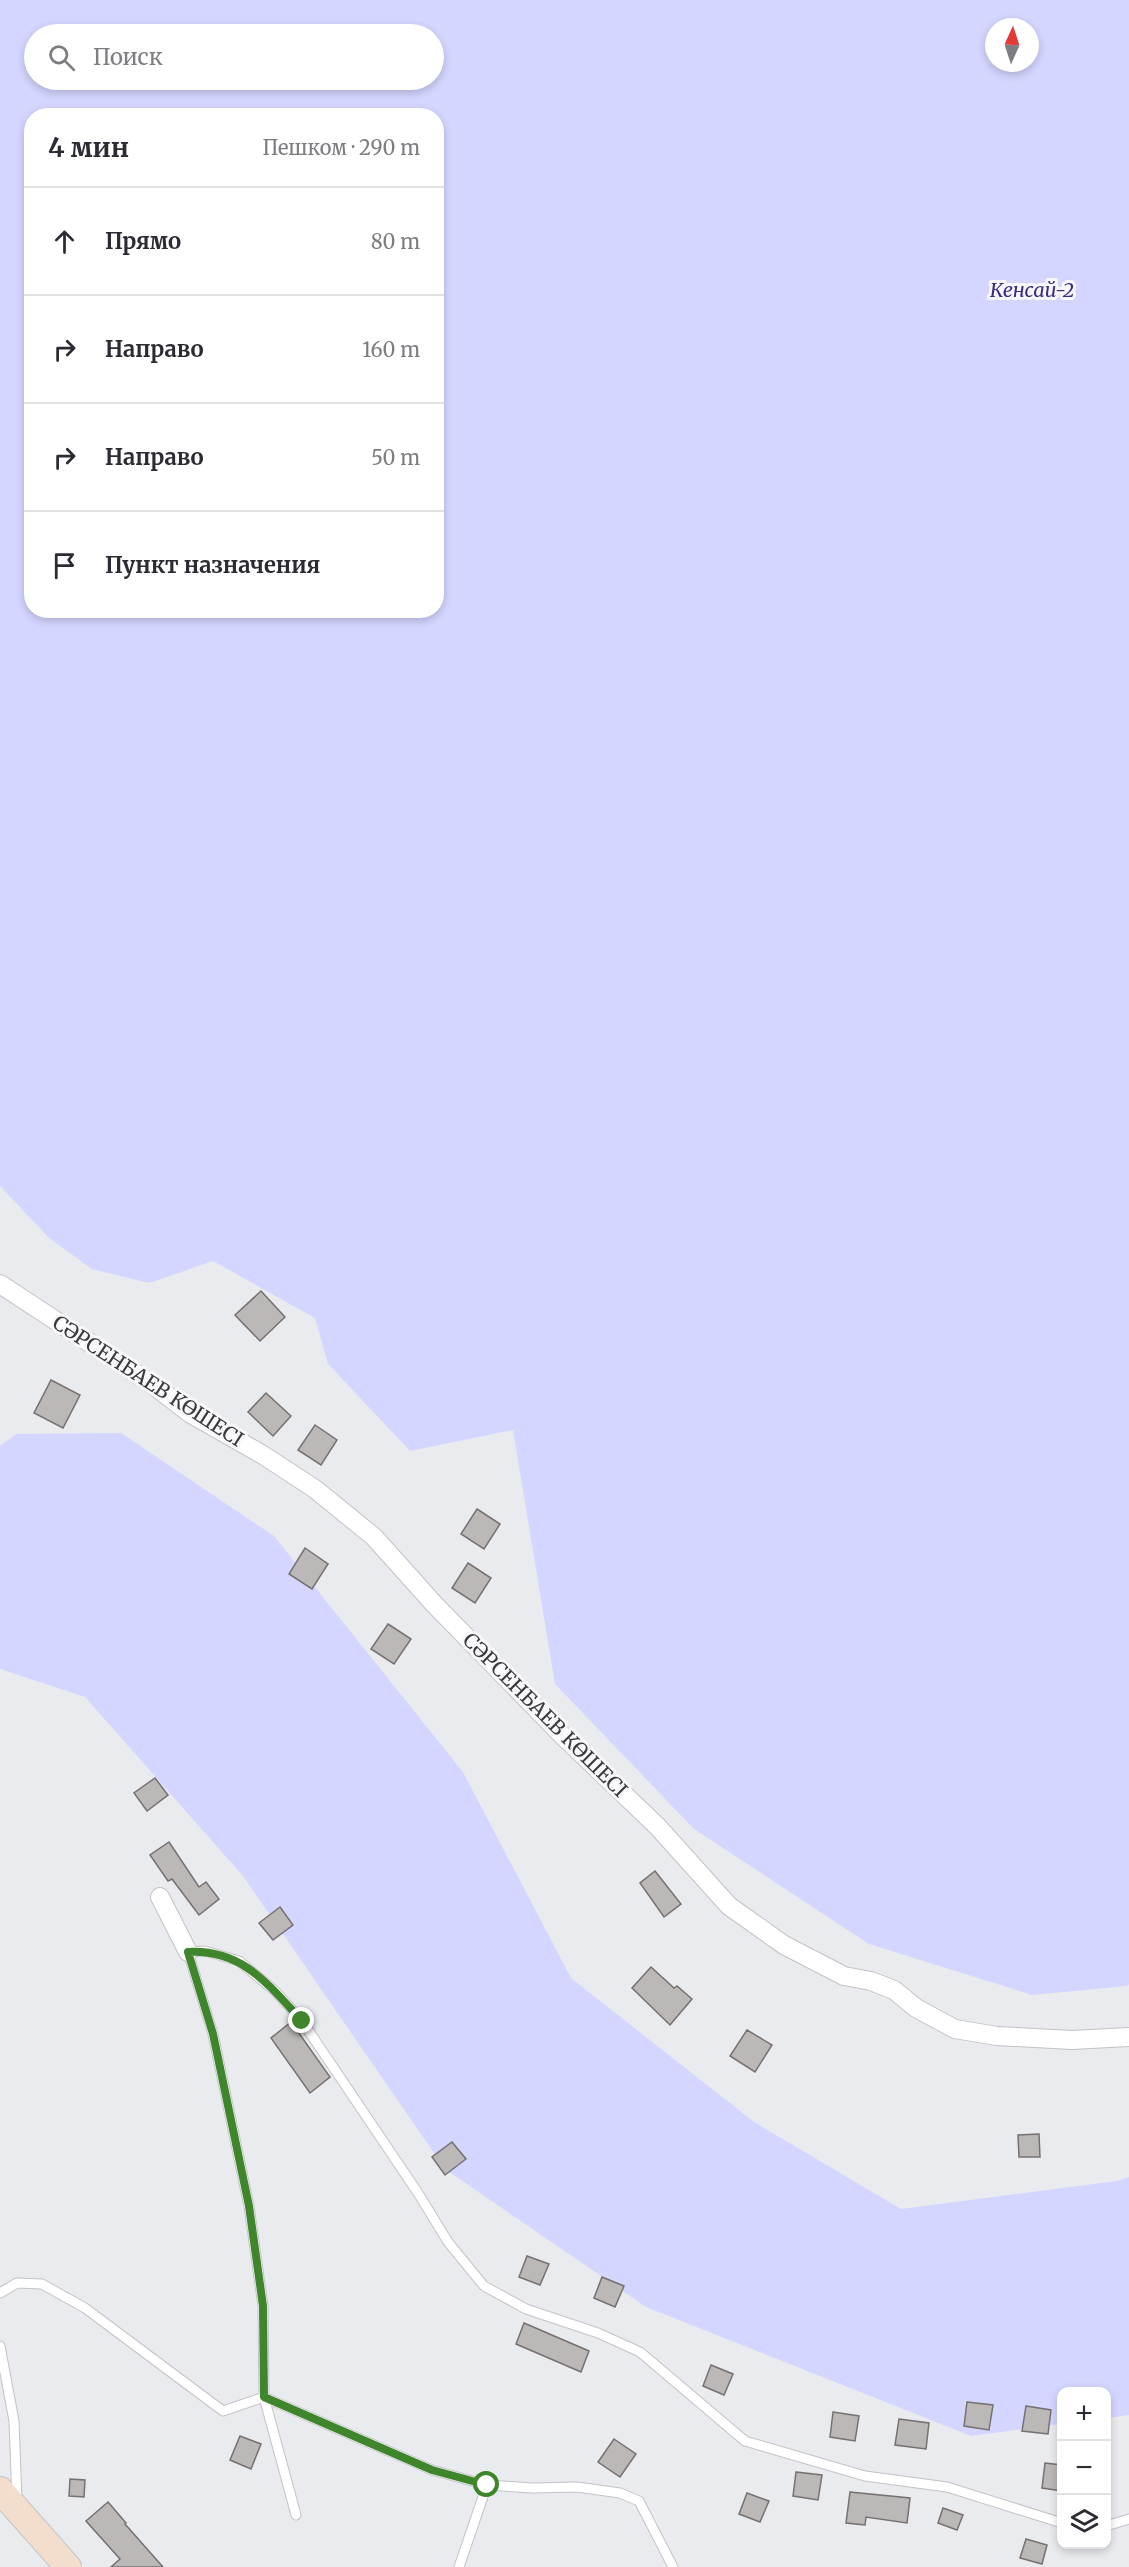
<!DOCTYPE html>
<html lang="ru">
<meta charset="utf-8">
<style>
:root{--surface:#fff;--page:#f7f7f7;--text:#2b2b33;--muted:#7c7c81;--line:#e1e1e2}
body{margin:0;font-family:Merriweather,serif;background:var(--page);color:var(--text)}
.controls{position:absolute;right:18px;bottom:18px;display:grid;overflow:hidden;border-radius:12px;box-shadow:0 3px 9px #0003}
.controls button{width:54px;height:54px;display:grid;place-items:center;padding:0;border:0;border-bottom:2px solid var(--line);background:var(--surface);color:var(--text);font:30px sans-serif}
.compass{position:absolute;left:985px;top:18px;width:54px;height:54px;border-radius:50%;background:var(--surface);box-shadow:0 3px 9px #0003;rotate:3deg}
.stop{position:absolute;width:18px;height:18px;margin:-14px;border:4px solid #3e852b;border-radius:50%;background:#fff}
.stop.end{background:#3e852b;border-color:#fff;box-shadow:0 2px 6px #0008}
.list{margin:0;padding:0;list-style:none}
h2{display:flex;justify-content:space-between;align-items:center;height:78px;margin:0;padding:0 24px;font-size:26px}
h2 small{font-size:20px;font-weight:400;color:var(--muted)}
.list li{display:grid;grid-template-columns:39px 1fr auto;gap:18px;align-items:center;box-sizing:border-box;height:108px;padding:0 24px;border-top:2px solid var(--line)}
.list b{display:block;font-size:22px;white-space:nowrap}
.list em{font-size:20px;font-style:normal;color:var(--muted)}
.icon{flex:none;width:33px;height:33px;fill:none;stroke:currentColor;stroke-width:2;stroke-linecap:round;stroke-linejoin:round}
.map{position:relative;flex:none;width:1129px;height:2567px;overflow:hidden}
.search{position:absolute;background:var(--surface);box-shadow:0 3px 9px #0003;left:24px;top:24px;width:420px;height:66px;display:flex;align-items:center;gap:15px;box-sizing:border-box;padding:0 21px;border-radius:33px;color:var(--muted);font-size:22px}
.panel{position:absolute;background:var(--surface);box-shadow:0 3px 9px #0003;left:24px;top:108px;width:420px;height:510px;border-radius:24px}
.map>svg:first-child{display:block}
.green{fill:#d4d6ff;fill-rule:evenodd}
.building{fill:#bcb8b7;stroke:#767171;stroke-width:1.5}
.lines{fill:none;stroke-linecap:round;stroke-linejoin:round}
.lane-casing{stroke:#c3c3c7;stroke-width:11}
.street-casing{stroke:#c3c3c7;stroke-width:20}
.secondary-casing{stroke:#c3c3c7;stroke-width:28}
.lane{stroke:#fff;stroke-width:9}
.street{stroke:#fff;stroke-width:18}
.secondary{stroke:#f3decd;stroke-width:26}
.route{stroke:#3e852b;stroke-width:8}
.labels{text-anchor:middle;stroke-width:6;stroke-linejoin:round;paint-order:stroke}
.park-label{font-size:20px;font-style:italic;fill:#382c85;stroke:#f8f8fc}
.street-label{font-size:20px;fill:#39393b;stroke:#f8f8fc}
</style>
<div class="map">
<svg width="1129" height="2567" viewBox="0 0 1129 2567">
<rect width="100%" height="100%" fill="#eaebef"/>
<g class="green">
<path d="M0,0H1129V1984L1127,1986L1032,1995L869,1944L694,1829L555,1684L513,1430L410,1451L328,1364L315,1318L213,1261L149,1283L92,1269L49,1238L0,1186ZM994,27H1030V63H994ZM434,34V80H34V34ZM32,116H436V610H32Z"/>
<path d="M121,1433L274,1536L463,1772L571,1978L754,2122L901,2209L1117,2181L1129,2177V2415L1107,2418L1106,2392H1062L1061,2424L971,2436L646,2307L445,2169L243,1876L85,1697L0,1669V1446L16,1434Z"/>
</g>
<g class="building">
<path d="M261,1291L285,1317L260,1341L235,1315Z"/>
<path d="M51,1380L80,1395L63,1428L34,1413Z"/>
<path d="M266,1393L291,1416L273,1436L248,1412Z"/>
<path d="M315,1425L337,1440L321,1465L298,1450Z"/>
<path d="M477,1509L500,1524L484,1549L461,1534Z"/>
<path d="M305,1548L328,1564L312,1589L289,1574Z"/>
<path d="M468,1563L491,1578L475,1603L452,1588Z"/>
<path d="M388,1624L411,1639L394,1664L371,1649Z"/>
<path d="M155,1778L168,1795L147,1811L134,1793Z"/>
<path d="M169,1842L199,1887L206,1882L219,1899L199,1915L172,1879L168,1881L150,1855Z"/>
<path d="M655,1871L681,1904L664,1917L640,1883Z"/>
<path d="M280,1907L293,1925L273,1940L259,1923Z"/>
<path d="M651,1967L674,1988L677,1986L692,1999L670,2025L632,1988Z"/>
<path d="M291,2022L330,2077L310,2093L271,2038Z"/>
<path d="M747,2030L772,2045L755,2072L730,2056Z"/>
<path d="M1039,2134L1040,2157H1019L1018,2135Z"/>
<path d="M452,2142L466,2159L445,2175L432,2157Z"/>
<path d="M527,2256L549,2264L540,2285L519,2277Z"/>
<path d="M602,2277L624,2286L615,2307L594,2298Z"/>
<path d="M524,2323L589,2351L581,2372L516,2344Z"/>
<path d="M711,2365L733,2374L724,2395L703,2386Z"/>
<path d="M967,2402L993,2405L989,2430L964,2426Z"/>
<path d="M1026,2406L1051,2410L1048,2434L1022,2431Z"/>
<path d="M833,2412L859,2416L855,2441L830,2437Z"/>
<path d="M899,2419L929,2423L926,2449L895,2445Z"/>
<path d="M240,2436L261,2444L251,2469L230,2460Z"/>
<path d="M614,2439L636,2454L620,2477L598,2462Z"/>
<path d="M1045,2463L1062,2465V2491L1042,2488Z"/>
<path d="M796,2472L822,2475L818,2500L793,2496Z"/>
<path d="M70,2479L85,2480L84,2497L69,2496Z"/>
<path d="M850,2492L910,2498L907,2523L866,2517L865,2525L846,2523Z"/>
<path d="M747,2493L769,2501L760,2522L739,2514Z"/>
<path d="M108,2502L126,2523L125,2524L163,2567H111L120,2559L86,2521Z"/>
<path d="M943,2508L963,2515L957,2530L938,2523Z"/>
<path d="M1026,2539L1047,2545L1042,2564L1020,2558Z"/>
</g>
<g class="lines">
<g class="lane-casing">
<g id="lane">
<path d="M0,2293L17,2283L42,2284L85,2308L223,2411L264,2397L263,2306L249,2206L213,2034L188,1952L205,1951L239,1961L275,1991L302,2021L418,2193L448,2242L484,2286L526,2309L598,2333L640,2352L745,2441L865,2476L947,2487L1062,2523"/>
<path d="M0,2346L14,2421L17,2501"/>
<path d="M264,2397L432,2470L487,2485L533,2488L577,2487L620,2493L639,2501L673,2567"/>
<path d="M264,2397L296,2515"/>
<path d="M1106,2526L1129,2519"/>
<path d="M459,2567L487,2485"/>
</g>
</g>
<g class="street-casing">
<g id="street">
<path d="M0,1284L152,1384L191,1414L263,1455L315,1489L374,1537L434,1604L562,1735L658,1827L729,1906L784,1945L844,1976L871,1981L894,1990L916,2008L955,2029L997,2036L1072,2040L1129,2037"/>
<path d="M160,1897L188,1952"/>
</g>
</g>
<g class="secondary-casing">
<path id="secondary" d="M0,2490L68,2567"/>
</g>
<use href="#lane" class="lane"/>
<use href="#street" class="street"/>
<use href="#secondary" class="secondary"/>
</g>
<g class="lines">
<path class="route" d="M302,2021C268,1984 242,1949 188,1952L213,2034L249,2206L263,2306L264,2397L432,2470L487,2485"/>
</g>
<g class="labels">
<g class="park-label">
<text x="1032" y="297">Кенсай-2</text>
</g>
<g class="street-label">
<text transform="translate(148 1381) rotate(33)" y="7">СӘРСЕНБАЕВ КӨШЕСІ</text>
<text transform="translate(545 1715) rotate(45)" y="7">СӘРСЕНБАЕВ КӨШЕСІ</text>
</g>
</g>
</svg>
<div class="controls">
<button>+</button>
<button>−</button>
<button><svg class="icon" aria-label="layers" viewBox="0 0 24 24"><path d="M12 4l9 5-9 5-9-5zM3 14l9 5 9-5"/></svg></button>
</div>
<svg class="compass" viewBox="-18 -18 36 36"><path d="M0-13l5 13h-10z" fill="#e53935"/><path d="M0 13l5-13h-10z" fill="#7c7c81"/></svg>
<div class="stop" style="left:487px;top:2485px"></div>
<div class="stop end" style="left:302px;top:2021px"></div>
<div class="search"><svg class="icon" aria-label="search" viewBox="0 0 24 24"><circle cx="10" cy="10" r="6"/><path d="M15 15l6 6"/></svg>Поиск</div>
<section class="panel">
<h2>4 мин<small>Пешком · 290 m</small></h2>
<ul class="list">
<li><svg class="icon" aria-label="ahead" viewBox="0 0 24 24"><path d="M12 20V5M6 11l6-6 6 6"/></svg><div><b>Прямо</b></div><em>80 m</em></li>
<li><svg class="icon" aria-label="right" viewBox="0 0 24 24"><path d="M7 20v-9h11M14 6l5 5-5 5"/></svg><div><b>Направо</b></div><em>160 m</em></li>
<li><svg class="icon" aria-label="right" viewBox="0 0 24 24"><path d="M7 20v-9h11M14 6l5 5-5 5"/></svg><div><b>Направо</b></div><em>50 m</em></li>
<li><svg class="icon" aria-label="arrive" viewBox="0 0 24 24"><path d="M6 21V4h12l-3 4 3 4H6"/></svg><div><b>Пункт назначения</b></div></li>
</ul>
</section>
</div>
